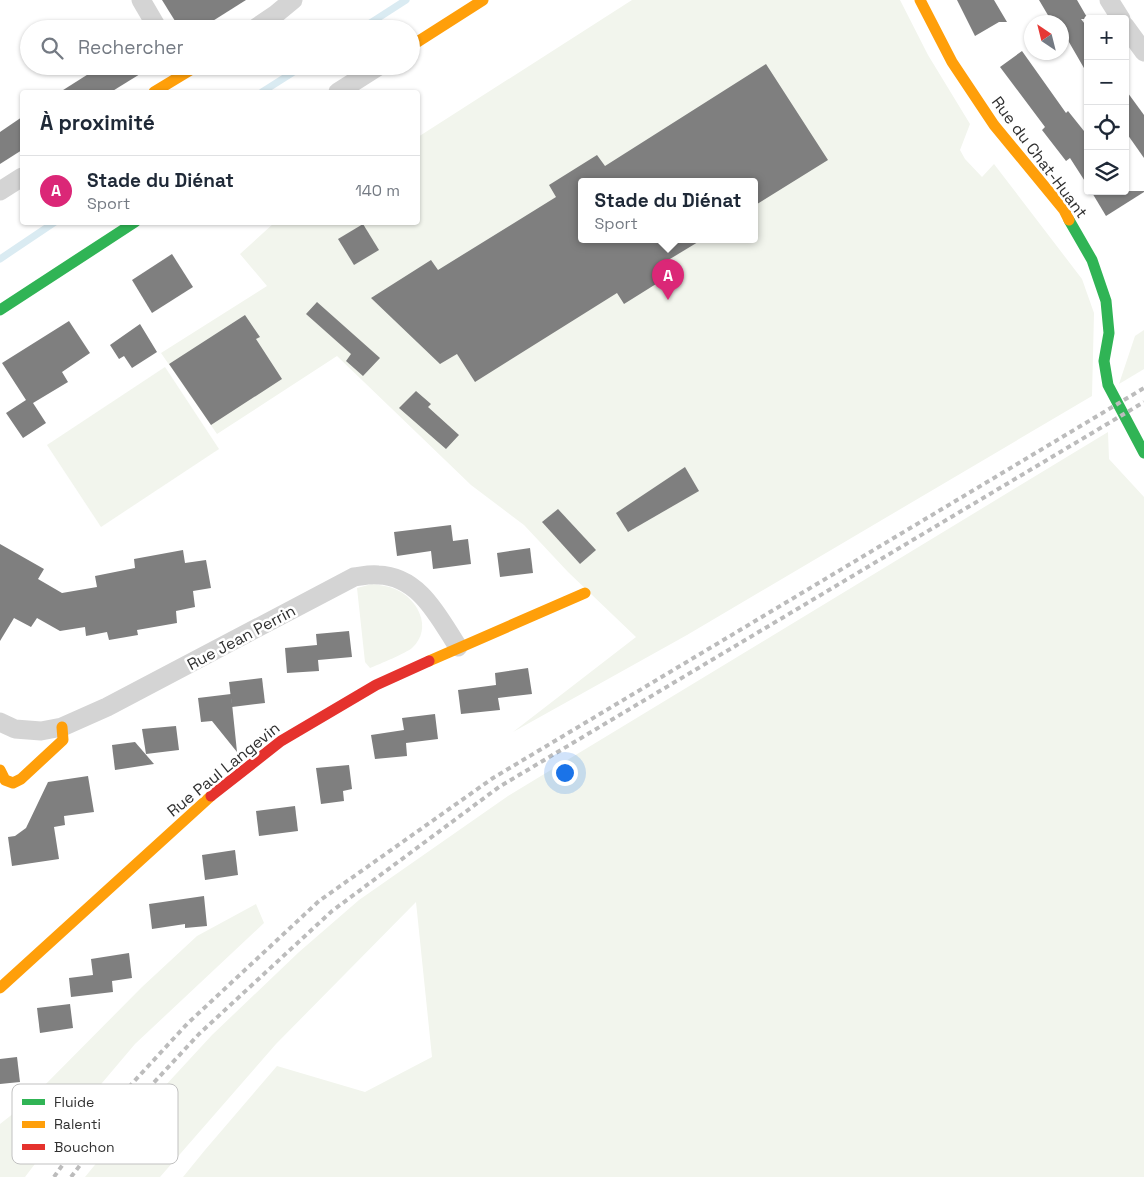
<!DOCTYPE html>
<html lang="fr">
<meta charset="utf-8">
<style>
:root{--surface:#fff;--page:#f6f6f7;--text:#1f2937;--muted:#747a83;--line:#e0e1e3;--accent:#db2777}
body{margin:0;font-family:"Space Grotesk",sans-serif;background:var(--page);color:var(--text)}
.controls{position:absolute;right:15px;top:15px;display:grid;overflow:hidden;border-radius:5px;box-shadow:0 1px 4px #0004}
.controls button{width:45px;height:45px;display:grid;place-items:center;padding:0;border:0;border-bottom:1px solid var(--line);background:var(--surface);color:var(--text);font:25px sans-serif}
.compass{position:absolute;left:1024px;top:15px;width:45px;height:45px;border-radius:50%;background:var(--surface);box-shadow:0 1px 4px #0004;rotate:325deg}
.you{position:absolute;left:564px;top:772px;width:18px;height:18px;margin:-12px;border:4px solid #fff;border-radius:50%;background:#1a73e8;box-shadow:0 0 0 8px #1a73e833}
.badge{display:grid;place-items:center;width:32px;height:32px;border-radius:50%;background:var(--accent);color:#fff;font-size:16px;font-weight:700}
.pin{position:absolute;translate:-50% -41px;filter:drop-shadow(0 1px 2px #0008)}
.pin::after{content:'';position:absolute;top:26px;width:18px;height:15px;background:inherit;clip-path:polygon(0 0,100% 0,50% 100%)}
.popup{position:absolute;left:578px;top:178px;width:180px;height:65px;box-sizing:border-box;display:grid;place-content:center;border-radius:5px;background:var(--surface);filter:drop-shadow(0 1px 4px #0005);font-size:16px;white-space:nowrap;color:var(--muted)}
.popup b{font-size:19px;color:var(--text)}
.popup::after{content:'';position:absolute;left:50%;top:100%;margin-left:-10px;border:10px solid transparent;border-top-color:var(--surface)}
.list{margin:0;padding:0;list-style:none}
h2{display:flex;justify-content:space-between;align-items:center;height:65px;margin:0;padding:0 20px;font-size:21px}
h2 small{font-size:16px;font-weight:400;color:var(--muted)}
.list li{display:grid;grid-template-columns:32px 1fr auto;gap:15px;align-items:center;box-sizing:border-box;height:70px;padding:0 20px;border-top:1px solid var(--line)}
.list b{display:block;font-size:19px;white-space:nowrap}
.list p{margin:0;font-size:16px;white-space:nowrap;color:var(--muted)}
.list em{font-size:16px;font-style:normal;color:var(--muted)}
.icon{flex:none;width:28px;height:28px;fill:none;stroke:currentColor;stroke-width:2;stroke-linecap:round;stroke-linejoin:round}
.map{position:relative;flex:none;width:1144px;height:1177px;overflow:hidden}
.search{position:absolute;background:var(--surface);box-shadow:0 1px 4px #0004;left:20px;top:20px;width:400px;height:55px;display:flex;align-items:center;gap:12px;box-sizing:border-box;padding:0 18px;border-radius:28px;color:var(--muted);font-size:19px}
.panel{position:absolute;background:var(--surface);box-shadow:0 1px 4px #0004;left:20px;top:90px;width:400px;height:135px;border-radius:5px}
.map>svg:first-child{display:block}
.green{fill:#f2f5ed;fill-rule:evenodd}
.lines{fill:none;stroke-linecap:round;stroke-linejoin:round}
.stream{stroke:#daebf2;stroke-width:7}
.building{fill:#7f7f7f}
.street{stroke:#d4d4d4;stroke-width:19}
.fast{stroke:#30b455;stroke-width:11}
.slow{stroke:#ff9f0a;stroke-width:11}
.jam{stroke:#e5322d;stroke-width:11}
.rail{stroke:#bcbcbc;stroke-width:4;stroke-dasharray:5 4;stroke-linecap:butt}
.labels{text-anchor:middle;stroke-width:5;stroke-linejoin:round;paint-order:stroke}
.street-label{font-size:16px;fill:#303030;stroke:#fff}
.key{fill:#fff;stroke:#c1c1c1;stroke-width:1}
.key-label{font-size:14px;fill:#303030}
</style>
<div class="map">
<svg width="1144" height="1177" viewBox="0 0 1144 1177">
<rect width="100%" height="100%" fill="#fff"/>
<g class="green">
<path d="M632,0H900L928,55L970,124L960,150L965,159L982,177L994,164L1082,279L1094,313L1092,396L687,635L513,732L636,637L568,572L524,525L471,485L337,356L217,434L161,353L267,286L240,254L274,223L418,222V137ZM582,181H754V239H582Z"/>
<path d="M1144,330V369L1119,384L1135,336Z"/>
<path d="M165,367L219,449L101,527L47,445Z"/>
<path d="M1108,432L1109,459L1144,497V1177H183L205,1150L277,1066L365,1092L432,1057L416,902L276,1044L160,1177H85L116,1139L212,1035L299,952L359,900L508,796Z"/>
<path d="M372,584C379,585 388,586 395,589C417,598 434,628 412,648C406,653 380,664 370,668L365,662L357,588Z"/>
<path d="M256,904L264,923L135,1044L47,1148L25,1177H0V1124L28,1102L142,987L197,936Z"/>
</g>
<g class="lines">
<g class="stream">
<path d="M361,29L406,0"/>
<path d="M262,92L303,66"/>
<path d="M0,259L55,222"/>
</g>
</g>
<g class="building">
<path d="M162,0H246L200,29H180Z"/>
<path d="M957,0H994L1007,22H999L975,36Z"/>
<path d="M1039,0H1077L1088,19H1081L1088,28V75L1062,30V22H1052Z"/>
<path d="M1022,51L1066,113L1068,111L1088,136V186L1070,158L1066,161L1042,130L1045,127L1000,67Z"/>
<path d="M766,64L828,160L754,206V181H582V239H703L665,262L672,274L624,304L617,293L475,382L457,354L440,364L371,298L431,260L438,270L556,197L549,185L597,155L605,166Z"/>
<path d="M101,66H153L111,92H60Z"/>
<path d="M1125,89L1144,115V158L1125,131Z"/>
<path d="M22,117V150L0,164V132Z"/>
<path d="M1091,191H1144V192L1106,216Z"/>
<path d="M363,224L379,250L354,265L338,239Z"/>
<path d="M172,254L193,287L152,313L132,280Z"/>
<path d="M317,302L380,358L363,376L346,361L351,354L306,314Z"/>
<path d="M245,315L260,337L256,339L282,379L211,425L169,364Z"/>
<path d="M69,321L90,353L62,372L68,382L33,403L46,423L23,438L6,413L26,400L2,363Z"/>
<path d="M140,324L157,352L132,368L124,356L119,359L110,345Z"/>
<path d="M416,391L431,404L428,407L459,435L446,449L399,408Z"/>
<path d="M685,467L699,491L628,532L616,513Z"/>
<path d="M558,509L596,550L580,564L542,522Z"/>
<path d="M451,525L453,541L468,539L471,564L433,569L431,551L397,556L394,532Z"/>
<path d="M0,544L44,569L38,579L62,593L97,587L95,576L135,568L134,559L183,550L185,563L206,560L211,588L193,591L195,607L176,611L177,623L137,630L138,635L109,640L107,632L86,636L85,627L60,631L37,618L31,627L14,618L0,641Z"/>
<path d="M530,548L533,573L500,577L497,553Z"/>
<path d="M349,631L352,657L318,660L319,671L287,673L285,648L317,645L316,634Z"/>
<path d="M528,668L532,694L498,698L500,710L461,714L458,690L496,685L495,673Z"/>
<path d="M262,678L265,703L232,707L229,682Z"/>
<path d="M231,694L237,752L212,721L201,722L198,698Z"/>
<path d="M435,714L438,739L406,743L407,756L375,759L371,735L404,730L402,718Z"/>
<path d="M176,726L179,750L146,754L142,729Z"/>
<path d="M135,742L154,764L115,770L112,745Z"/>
<path d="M349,765L352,789L343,791L344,801L321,804L316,768Z"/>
<path d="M88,776L94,812L64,816L65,825L54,827L59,859L12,866L8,837L15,836L26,828L48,782Z"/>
<path d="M295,806L298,831L259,836L256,811Z"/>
<path d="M235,850L238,875L205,880L202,855Z"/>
<path d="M204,896L207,926L185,928V924L152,929L149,904Z"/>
<path d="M129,953L132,978L112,981L113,992L71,997L69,978L93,975L91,959Z"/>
<path d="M70,1004L73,1028L40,1033L37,1008Z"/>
<path d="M17,1057L20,1082L0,1084V1059Z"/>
</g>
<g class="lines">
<g class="street">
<path d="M141,0L158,29"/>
<path d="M1109,0L1121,19"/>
<path d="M1125,26L1144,52"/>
<path d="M254,29L276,14L293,0"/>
<path d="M338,92L379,66"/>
<path d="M0,191L22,177"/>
<path d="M0,722L15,729L41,731L62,727L107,707L354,577C362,576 370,574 378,575C419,576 438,616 458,647"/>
</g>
<g class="fast">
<path d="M1069,220L1092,260L1106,301L1109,333L1104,361L1108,385L1144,453"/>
<path d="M0,310L135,222"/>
</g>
<g class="slow">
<path d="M920,0L952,62L994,125L1064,210L1069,220"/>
<path d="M411,46L483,0"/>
<path d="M154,92L197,66"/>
<path d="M429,661L585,593"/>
<path d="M0,770L5,780L13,783L21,779L63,740L62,727"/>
<path d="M0,988L211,796"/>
</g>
<path class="jam" d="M211,796L281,741L376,685L429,661"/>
<g class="rail">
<path d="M54,1177L80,1140L187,1024L319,901L493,778L1144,388"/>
<path d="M71,1177L94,1147L199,1034L332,911L499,787L1144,402"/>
</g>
</g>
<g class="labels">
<g class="street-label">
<text transform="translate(1040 157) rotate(53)" y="6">Rue du Chat-Huant</text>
<text transform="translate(241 637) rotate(-28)" y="6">Rue Jean Perrin</text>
<text transform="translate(223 769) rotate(-39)" y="6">Rue Paul Langevin</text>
</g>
</g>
<rect x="12" y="1084" width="166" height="80" rx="8" class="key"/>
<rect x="22" y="1099" width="23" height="6" fill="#30b455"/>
<rect x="22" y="1121" width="23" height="7" fill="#ff9f0a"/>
<rect x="22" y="1144" width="23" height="6" fill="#e5322d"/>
<g class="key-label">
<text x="54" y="1107">Fluide</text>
<text x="54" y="1129">Ralenti</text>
<text x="54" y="1152">Bouchon</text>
</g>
</svg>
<div class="controls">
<button>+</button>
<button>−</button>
<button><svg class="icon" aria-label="locate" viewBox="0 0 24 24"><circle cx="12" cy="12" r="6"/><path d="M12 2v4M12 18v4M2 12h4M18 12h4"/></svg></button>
<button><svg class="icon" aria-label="layers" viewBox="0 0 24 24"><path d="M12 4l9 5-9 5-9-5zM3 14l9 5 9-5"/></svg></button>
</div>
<svg class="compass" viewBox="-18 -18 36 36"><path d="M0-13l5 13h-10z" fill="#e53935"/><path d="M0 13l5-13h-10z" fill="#747a83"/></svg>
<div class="you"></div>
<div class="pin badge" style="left:668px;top:300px">A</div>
<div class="popup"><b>Stade du Diénat</b>Sport</div>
<div class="search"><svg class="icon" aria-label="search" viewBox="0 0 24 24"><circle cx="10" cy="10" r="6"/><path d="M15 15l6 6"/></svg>Rechercher</div>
<section class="panel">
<h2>À proximité<small></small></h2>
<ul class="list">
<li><span class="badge">A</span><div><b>Stade du Diénat</b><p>Sport</p></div><em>140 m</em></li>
</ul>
</section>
</div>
